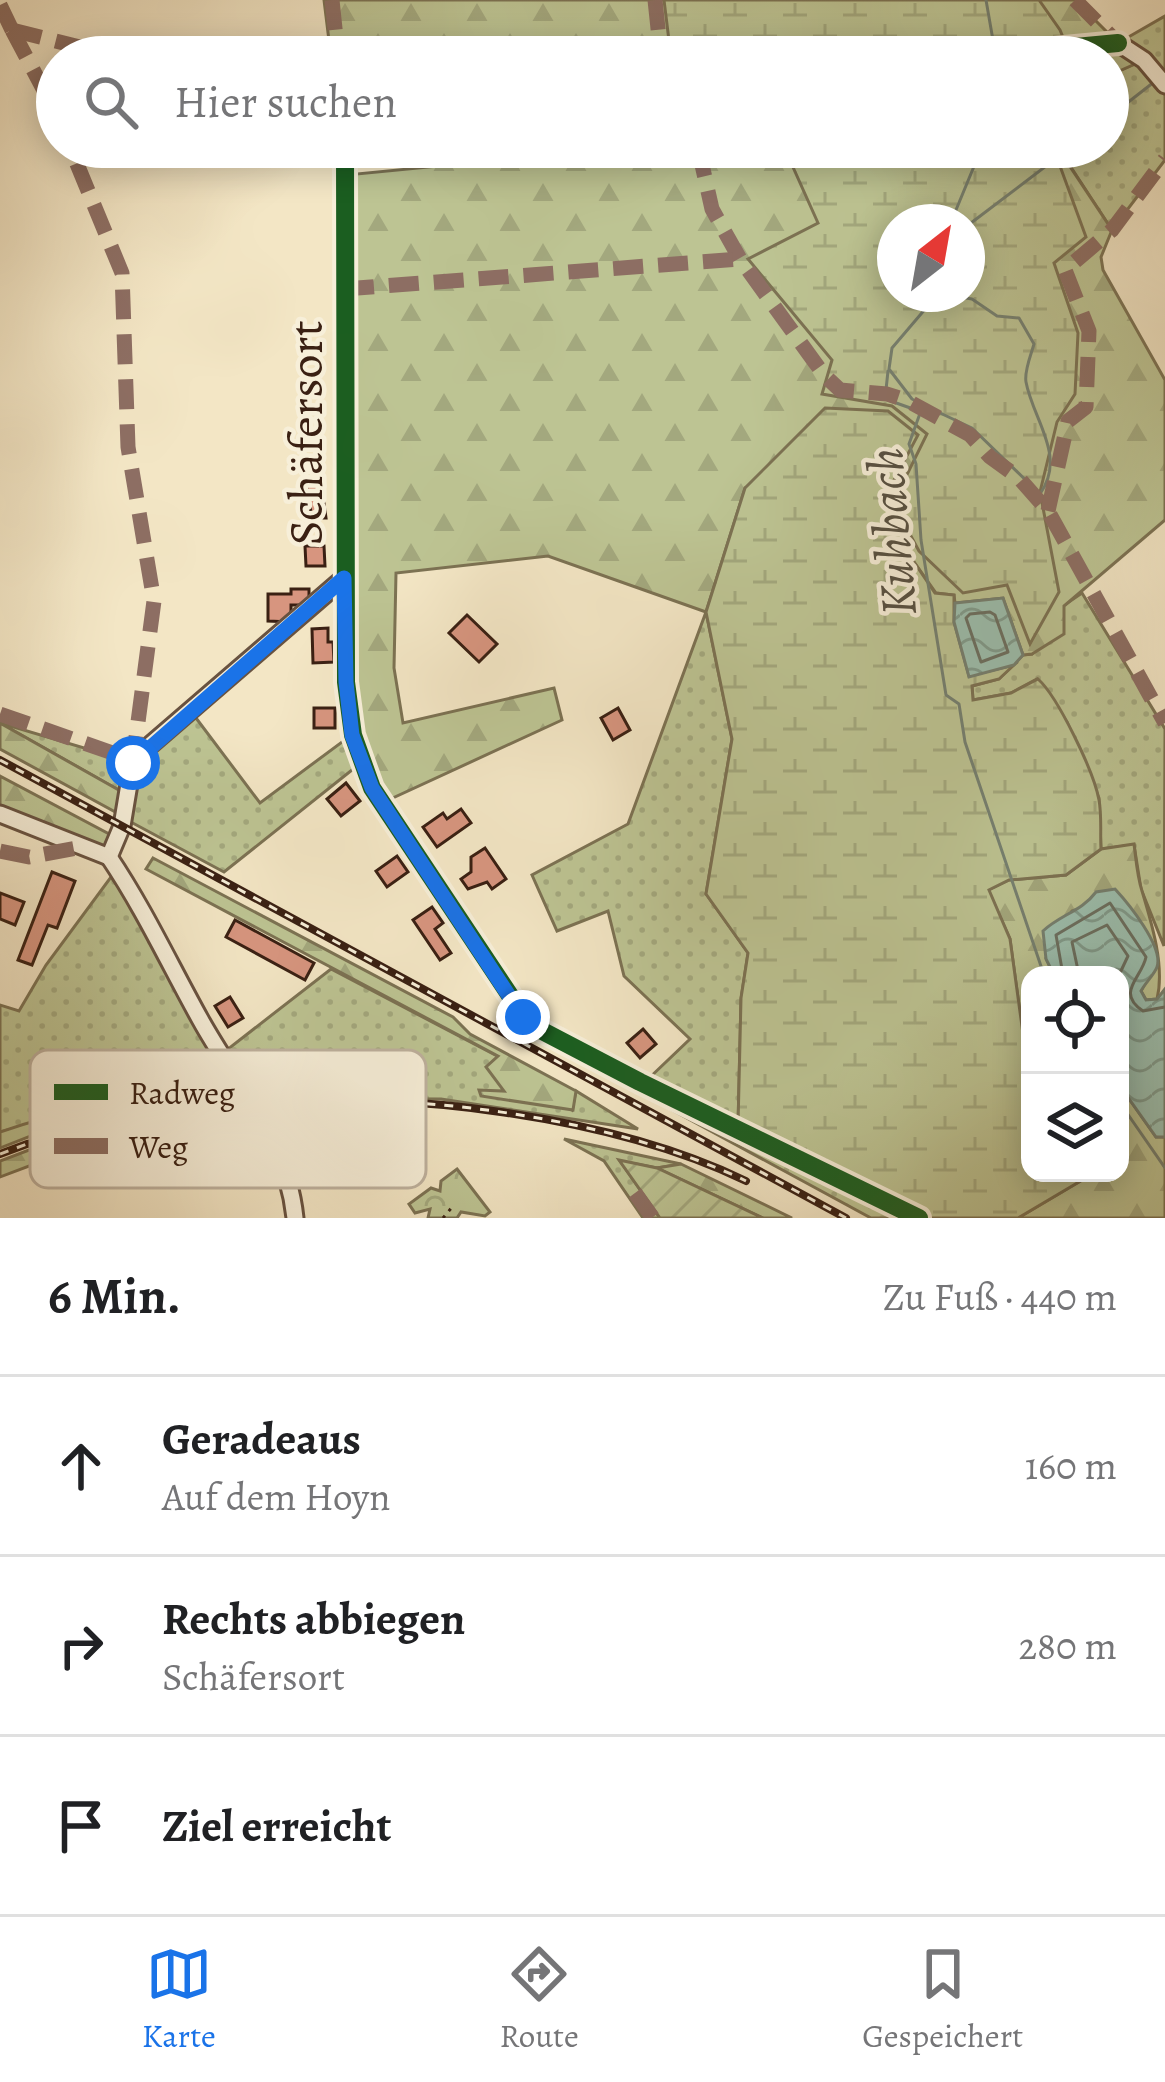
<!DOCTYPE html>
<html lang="de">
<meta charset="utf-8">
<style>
:root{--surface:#fff;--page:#f2f2f2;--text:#202124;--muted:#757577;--line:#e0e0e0;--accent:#1a73e8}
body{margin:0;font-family:Alegreya,serif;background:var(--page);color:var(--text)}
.controls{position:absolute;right:36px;bottom:36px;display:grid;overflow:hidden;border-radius:24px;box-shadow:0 6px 30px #0003}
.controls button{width:108px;height:108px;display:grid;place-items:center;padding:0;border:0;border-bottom:3px solid var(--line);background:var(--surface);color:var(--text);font:60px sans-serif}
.compass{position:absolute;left:877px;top:204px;width:108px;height:108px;border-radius:50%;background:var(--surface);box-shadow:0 6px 30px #0003;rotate:31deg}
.stop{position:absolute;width:36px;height:36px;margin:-27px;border:9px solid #1a73e8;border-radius:50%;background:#fff}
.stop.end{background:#1a73e8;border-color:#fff;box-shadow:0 3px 12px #0008}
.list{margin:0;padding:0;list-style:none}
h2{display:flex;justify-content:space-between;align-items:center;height:156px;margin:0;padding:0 48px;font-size:51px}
h2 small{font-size:39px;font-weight:400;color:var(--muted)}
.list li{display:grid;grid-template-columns:78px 1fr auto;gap:36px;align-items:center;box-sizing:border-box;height:180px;padding:0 48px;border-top:3px solid var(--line)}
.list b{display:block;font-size:45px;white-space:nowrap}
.list p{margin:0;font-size:39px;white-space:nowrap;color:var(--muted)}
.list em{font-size:39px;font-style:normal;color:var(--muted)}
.icon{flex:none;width:66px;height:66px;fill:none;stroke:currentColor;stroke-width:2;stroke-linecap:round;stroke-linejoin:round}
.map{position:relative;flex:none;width:1165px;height:1218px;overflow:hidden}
.search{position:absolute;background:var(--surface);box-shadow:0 6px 30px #0003;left:36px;right:36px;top:36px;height:132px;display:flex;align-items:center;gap:30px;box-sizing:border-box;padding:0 42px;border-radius:66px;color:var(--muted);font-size:45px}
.sheet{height:696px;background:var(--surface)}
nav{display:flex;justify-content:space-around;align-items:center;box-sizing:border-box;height:168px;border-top:3px solid var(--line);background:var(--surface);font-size:33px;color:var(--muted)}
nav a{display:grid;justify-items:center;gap:6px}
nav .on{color:var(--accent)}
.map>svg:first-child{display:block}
.grass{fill:url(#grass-dots);stroke:#7c7253;stroke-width:3}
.forest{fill:url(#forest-firs);stroke:#7c7253;stroke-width:3;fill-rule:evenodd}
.wetland{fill:url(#wetland-marsh);stroke:#7c7253;stroke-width:3;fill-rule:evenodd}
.park{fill:url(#park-crowns);stroke:#7c7253;stroke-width:3}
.garden{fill:url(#garden-furrows);stroke:#7c7253;stroke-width:3}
.water{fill:url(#water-waves);stroke:#758071;stroke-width:3}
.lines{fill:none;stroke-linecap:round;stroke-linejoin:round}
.shore{stroke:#6b7062;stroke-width:3}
.stream{stroke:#758071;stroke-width:3}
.building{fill:#d7957f;stroke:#3a2013;stroke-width:3}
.minor-casing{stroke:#685240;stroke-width:21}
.path{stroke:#3a2013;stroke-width:3;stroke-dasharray:3 6;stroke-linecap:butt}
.minor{stroke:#f7efd9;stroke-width:15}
.rail-casing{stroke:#3a2013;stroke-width:8}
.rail{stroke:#f7efd9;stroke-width:3;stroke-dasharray:9;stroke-linecap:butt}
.quiet{stroke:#8d6e63;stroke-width:15;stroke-dasharray:30 15;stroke-linecap:butt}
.cycleway-casing{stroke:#f7efd9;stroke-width:26}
.cycleway{stroke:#1b5e20;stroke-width:18}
.route{stroke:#1a73e8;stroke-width:15}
.labels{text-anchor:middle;stroke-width:9;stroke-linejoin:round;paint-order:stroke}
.street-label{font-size:48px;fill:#3a2013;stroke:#f7efd9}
.water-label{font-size:51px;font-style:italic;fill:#575042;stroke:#f7efd9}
.key{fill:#f7efd9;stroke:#beb19e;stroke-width:3}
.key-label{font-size:33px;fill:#3a2013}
</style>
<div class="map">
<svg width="1165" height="1218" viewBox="0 0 1165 1218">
<defs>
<pattern id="grass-dots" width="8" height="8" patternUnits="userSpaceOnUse" patternTransform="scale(3)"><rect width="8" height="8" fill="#bdc493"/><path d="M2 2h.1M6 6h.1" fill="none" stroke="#a3a87e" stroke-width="1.8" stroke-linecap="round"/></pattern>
<pattern id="forest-firs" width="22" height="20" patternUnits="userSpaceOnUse" patternTransform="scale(3)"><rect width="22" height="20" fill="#bdc493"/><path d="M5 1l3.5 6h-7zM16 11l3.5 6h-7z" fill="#a3a87e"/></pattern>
<pattern id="wetland-marsh" width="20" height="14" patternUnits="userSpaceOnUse" patternTransform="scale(3)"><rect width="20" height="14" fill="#bdc493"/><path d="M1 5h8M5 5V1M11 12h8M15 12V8" fill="none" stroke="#a3a87e"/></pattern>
<pattern id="park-crowns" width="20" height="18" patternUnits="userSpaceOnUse" patternTransform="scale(3)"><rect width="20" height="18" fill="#bdc493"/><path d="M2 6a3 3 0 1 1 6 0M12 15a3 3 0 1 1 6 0" fill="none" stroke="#a3a87e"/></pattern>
<pattern id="garden-furrows" width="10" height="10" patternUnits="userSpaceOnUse" patternTransform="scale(3)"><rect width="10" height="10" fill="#bdc493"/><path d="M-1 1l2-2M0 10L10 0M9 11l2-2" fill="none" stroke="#a3a87e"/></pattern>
<pattern id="water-waves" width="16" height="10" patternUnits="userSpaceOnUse" patternTransform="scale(3)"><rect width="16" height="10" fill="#9cc0b0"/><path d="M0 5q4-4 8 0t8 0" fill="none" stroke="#809c8e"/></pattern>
</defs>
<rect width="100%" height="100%" fill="#f3e6c5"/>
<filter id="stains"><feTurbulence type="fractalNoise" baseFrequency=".00167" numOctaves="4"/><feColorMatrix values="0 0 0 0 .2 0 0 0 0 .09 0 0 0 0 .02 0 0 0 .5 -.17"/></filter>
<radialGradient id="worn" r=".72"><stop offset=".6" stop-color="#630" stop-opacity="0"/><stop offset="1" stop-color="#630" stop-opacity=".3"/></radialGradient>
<g class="grass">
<path d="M1165,16V160L1112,230L1063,155L1074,147H1108V120L1114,115L1108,107V76L1143,60L1118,43Z"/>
<path d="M1082,593L1165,729L1164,946L1141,889L1134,845L1101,849L1099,798L1067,722L1037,679L1011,693L973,700L972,686L999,679L1023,655L1032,654L1063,606Z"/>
<path d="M706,612L732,739L706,894L748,953L741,999L738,1126L645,1082L690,1039L624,976L608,911L557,931L532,875L628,824Z"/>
<path d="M193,714L260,803L346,739L357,766L224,872L129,821L138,759Z"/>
<path d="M0,723L128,761L124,793Z"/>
<path d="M111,877L133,906L233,1082L147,1093L0,1132V1005L19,1011L46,965Z"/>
<path d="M331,969L499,1057L572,1110L576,1091L638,1129L441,1099L257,1098L228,1049Z"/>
<path d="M641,1087L910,1218H871L637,1091Z"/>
<path d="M564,1139L681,1164L657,1168L620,1161L660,1218H643L604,1161Z"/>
</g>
<g class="forest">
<path d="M324,0H1075L1118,43L1144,60L1108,76V57H331Z"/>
<path d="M469,147H1074L1063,156L1112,230L1101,257L1103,270L1165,380V520L1064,606V634L1032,654L1023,655L1003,598L955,603L954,595L936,593L912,559L884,498L745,488L706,612L548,556L396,573L394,668L403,723L554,688L562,720L384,802L358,730L353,682L346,175L470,163ZM895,222H967V294H895Z"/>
<path d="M0,723L124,793L119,814L0,749Z"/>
<path d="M0,776L111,835L104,854L0,813Z"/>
<path d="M1134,844C1136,859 1137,876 1142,891C1152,924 1165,967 1157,999L1146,1000L1141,991L1148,978L1085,907L1072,911L1046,958L1054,975H1030V1047L1024,1042L1010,939L988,890L1009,880L1066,875L1101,849Z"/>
<path d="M153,858L453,1017L470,1034L576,1091L573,1110L481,1096L479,1090L504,1091L486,1067L498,1056L146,869Z"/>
<path d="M233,1082L244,1098L140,1112L41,1132L0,1148V1132C76,1106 154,1092 233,1082Z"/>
<path d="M1120,1086L1156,1137H1165V1218H1018L1094,1173H1120Z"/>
<path d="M245,1112L256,1132L37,1163L0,1177V1161L29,1150Z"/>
<path d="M681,1164L792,1218H763L657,1168Z"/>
</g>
<g class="wetland">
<path d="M664,0H1039L1060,30L1071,57H671Z"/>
<path d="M784,147H1053L1086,237L1054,263L1078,333L1075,394L1057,422L1040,492L1059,592L1030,644L1007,585L963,593L919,551L893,503L927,434L892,406L822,394L832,360L748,259L818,223ZM967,222V294H895V222Z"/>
<path d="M825,408L888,411L918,435L884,499L912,559L935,593L954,595V622L969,676L1014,665L999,679L972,686L973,700L1011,693L1038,679C1058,697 1094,772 1099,800C1102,816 1100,834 1101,849L1066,875L1009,880L989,890L1010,939L1024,1041L1030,1047V1173H1094L1018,1218H932L738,1126L741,998L748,953L706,894L732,739L706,612L745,488Z"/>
</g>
<path class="park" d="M457,1169L490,1212L485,1216L461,1212L457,1218H428L430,1209L415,1213L409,1204L431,1188L440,1191L441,1181Z"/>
<path class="garden" d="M619,1160L657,1168L763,1218H660Z"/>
<g class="water">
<path d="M1003,598L1023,655L1014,665L969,677L954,622L955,603Z"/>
<path d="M1115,889C1128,903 1164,947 1157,967C1154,975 1145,983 1141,991L1146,1000L1157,999L1165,989V1137H1156L1120,1086V975H1054L1046,959L1043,931C1060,915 1082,911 1096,892Z"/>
</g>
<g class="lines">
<g class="shore">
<path d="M990,612L995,615L1008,652L981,662L966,618L970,614Z"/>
<path d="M1063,975L1056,935L1110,903L1146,957C1142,978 1115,992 1143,1011L1165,1007"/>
<path d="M1079,975L1072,942L1107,925L1128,956L1119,975"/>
</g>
<g class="stream">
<path d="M986,0L994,46"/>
<path d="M1108,118L1154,82"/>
<path d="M951,222L982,147"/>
<path d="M967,226L1071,147"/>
<path d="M942,294L972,299L997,316L1019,318L1034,344C1031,355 1024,371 1026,382C1033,420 1067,456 1040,494L972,428L923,405L909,444L916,464L921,540L946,695L959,704L965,742L1044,975"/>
<path d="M888,371L885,399L916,410"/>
<path d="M922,404L912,399L889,369L892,348L938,294"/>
<path d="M1120,1103L1165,1168"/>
</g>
</g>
<g class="building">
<path d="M321,482L326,518H312L306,483Z"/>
<path d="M305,546H324L325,566H306Z"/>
<path d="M291,589H309V605H291V622L268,621V594H291Z"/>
<path d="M467,615L497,644L479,662L449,633Z"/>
<path d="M328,628V642H333L334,662L313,663L312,629Z"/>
<rect x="314" y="708" width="21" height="20"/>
<path d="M618,708L630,730L613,740L601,718Z"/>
<path d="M346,783L360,801L341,816L327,799Z"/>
<path d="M461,809L471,823L437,847L423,827L443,813L447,819Z"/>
<path d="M485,848L506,879L492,889L487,882L468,889L461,879L471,872V857Z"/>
<path d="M397,856L408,872L387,887L376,871Z"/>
<path d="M52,872L75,881L57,928L48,925L32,965L18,960Z"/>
<path d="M0,893L24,902L15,925L0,919Z"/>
<path d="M432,907L443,923L435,929L451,953L440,960L413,920Z"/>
<path d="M235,920L314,963L305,980L226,937Z"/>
<path d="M230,997L243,1018L228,1027L215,1006Z"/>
<path d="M643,1029L656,1044L640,1058L627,1043Z"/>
</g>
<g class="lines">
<g class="minor-casing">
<g id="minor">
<path d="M968,57L1118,43L1144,60L1165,85"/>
<path d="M345,147L346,682L353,735L372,788L529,1024L640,1082L919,1218"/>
<path d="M0,814L109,857"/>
<path d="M109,857C144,909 170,965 200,1019C237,1086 287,1139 295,1218"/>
<path d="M109,857L122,826L133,760L344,578"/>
</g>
</g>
<path class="path" d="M443,1218L453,1206"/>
<use href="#minor" class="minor"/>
<g class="rail-casing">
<g id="rail">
<path d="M0,760L846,1218"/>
<path d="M0,1154L27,1144C101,1130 177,1112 252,1104C400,1089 612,1116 746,1181"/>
</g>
</g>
<use href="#rail" class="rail"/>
<g class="quiet">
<path d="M332,0L338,57"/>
<path d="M655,0L661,57"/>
<path d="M1075,0L1118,43"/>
<path d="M0,5L12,30L0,26"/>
<path d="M12,30L120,57"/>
<path d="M12,30L57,115"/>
<path d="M698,147L712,209L740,259L824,375L840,390L887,394L908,401L970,435L990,457L1018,477L1048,511L1165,723"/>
<path d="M344,289L740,259"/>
<path d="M1048,511L1068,421L1086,407L1089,331L1065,270L1112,230L1165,159"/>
<path d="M0,714L133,760L154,601L128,447L122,273L70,147"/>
<path d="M0,851L29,857L83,847"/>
<path d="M635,1193L653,1218"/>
</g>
<g class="cycleway-casing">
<g id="cycleway">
<path d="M968,57L1118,43"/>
<path d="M345,147L346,682L353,735L372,788L529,1024L640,1082L919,1218"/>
</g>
</g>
<use href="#cycleway" class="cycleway"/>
</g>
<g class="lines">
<path class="route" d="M133,763L344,578L346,682L352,735L372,788L523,1017"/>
</g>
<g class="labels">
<g class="street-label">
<text transform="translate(305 433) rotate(-90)" y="17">Schäfersort</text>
</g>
<g class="water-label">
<text transform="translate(891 532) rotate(-95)" y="18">Kuhbach</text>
</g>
</g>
<rect x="30" y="1050" width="396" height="138" rx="18" class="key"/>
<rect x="54" y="1084" width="54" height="16" fill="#1b5e20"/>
<rect x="54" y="1138" width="54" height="16" fill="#8d6e63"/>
<g class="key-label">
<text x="129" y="1104">Radweg</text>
<text x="129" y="1158">Weg</text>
</g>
<rect width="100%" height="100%" filter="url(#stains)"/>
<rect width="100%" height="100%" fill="url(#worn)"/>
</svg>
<div class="controls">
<button><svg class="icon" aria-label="locate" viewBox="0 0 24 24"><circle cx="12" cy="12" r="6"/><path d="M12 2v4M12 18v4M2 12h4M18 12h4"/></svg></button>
<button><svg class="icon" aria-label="layers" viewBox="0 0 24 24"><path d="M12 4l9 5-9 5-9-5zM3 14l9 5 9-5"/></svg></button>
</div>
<svg class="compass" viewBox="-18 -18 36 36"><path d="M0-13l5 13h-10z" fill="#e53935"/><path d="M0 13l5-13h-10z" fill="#757577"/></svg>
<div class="stop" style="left:133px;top:763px"></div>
<div class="stop end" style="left:523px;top:1017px"></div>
<div class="search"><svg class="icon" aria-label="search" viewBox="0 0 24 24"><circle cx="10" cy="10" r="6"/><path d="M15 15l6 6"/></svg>Hier suchen</div>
</div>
<section class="sheet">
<h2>6 Min.<small>Zu Fuß · 440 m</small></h2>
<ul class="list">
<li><svg class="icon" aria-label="ahead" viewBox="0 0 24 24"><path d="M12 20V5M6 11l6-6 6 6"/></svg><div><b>Geradeaus</b><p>Auf dem Hoyn</p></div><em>160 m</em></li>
<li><svg class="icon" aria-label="right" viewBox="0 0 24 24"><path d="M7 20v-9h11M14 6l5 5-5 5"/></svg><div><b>Rechts abbiegen</b><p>Schäfersort</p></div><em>280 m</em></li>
<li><svg class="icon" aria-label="arrive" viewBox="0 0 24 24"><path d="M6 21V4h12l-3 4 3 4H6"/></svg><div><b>Ziel erreicht</b></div></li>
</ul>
</section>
<nav>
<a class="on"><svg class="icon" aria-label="map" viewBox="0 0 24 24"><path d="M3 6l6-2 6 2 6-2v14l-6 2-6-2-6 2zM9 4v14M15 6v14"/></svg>Karte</a>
<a><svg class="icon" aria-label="directions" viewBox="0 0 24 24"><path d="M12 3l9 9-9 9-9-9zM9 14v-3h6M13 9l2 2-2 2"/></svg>Route</a>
<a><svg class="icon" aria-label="saved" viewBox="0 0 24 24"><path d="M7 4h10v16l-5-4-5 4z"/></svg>Gespeichert</a>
</nav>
